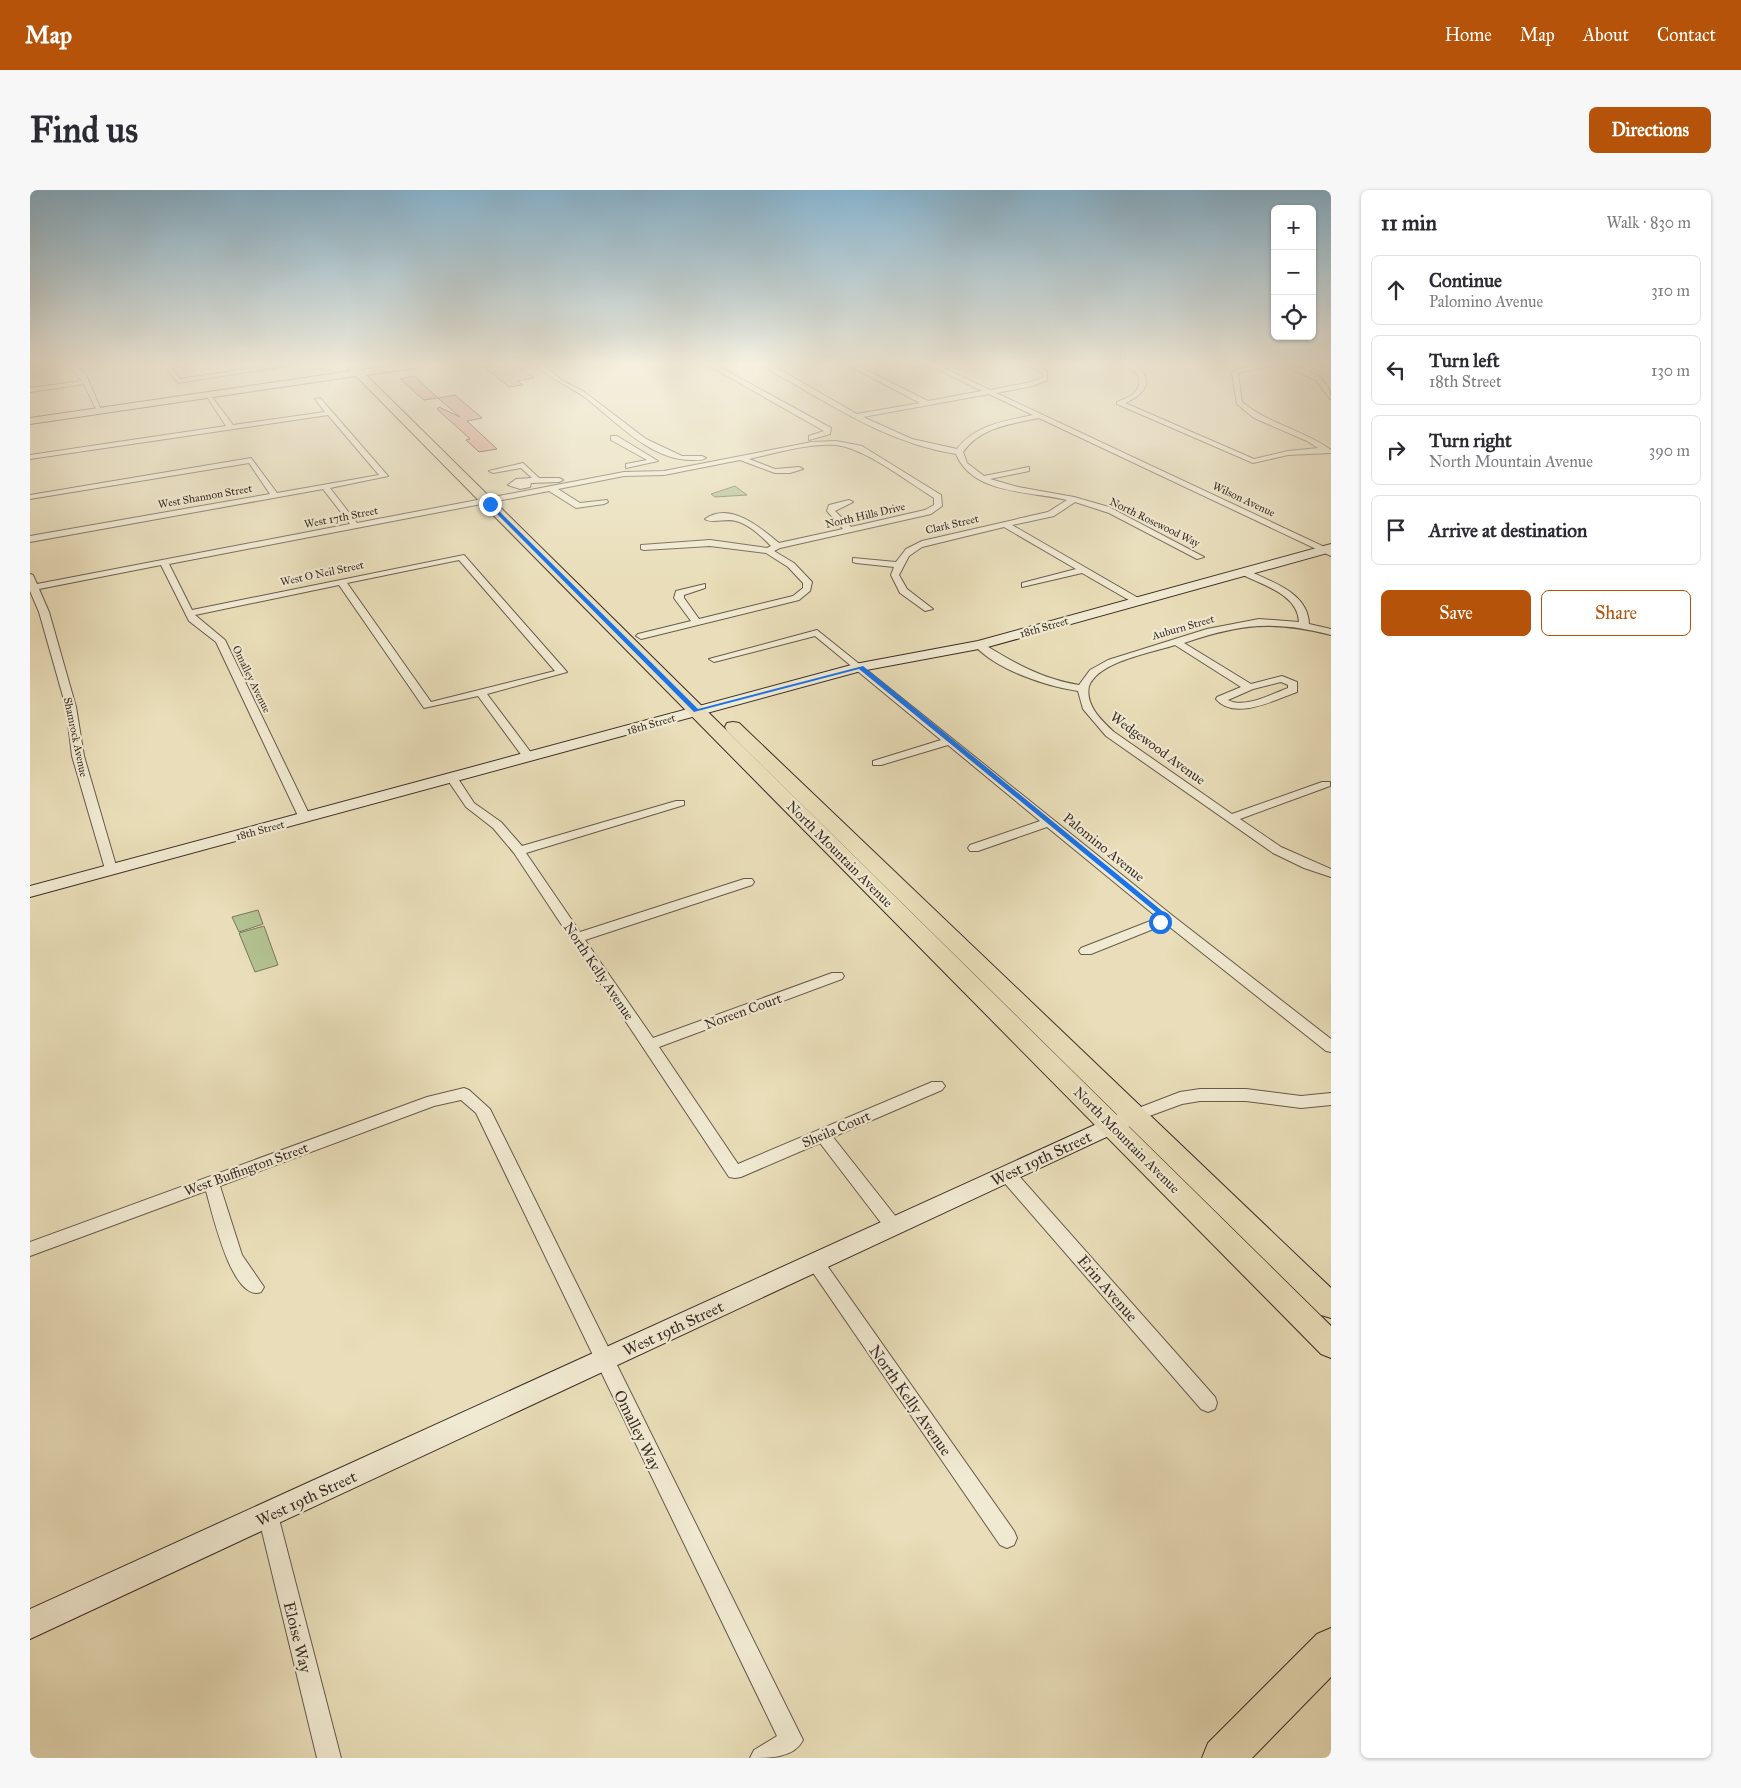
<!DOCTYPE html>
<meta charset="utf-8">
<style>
:root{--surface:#fff;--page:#f7f7f7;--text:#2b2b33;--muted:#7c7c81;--line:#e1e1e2;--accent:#b45309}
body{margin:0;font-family:"IM FELL Great Primer",serif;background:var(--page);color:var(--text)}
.controls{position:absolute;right:15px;top:15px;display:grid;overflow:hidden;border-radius:8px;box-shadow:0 1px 4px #0004}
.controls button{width:45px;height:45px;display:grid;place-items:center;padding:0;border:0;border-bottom:1px solid var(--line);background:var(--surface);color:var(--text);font:25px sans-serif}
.stop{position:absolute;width:15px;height:15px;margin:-11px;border:4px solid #1a73e8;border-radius:50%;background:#fff}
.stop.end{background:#1a73e8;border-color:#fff;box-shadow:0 1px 5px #0008}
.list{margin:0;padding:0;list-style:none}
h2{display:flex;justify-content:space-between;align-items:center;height:65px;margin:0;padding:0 20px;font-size:21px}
h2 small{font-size:16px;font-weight:400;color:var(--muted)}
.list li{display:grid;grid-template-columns:32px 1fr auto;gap:15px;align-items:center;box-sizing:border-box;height:70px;margin:0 10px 10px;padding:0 10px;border:1px solid var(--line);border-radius:8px}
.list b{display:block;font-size:19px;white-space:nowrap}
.list p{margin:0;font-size:16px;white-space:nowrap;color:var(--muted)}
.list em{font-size:16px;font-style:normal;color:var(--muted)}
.actions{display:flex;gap:10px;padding:15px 20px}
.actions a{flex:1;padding:11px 0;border:1px solid var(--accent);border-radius:8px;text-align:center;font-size:18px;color:var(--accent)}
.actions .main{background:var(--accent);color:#fff}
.icon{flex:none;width:28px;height:28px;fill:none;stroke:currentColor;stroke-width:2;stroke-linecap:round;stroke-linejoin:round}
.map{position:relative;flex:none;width:1301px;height:1568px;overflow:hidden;border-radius:8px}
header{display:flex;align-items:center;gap:30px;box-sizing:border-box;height:70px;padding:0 25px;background:var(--accent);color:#fff}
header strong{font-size:24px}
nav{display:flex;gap:28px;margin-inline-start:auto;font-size:18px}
.intro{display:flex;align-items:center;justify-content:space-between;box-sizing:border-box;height:120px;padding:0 30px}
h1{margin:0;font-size:35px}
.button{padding:12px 22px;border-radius:8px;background:var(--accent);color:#fff;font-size:18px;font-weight:700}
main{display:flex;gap:30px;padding:0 30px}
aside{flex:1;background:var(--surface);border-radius:8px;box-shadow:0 1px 4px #0004}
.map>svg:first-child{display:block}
.green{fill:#b3c292;stroke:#78785d}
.building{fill:#e0a392;stroke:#3c2e28}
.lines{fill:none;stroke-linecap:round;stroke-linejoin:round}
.minor-casing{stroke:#675a4c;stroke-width:2}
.secondary-casing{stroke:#3c2e28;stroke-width:2}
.primary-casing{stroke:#3c2e28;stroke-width:2}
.motorway-casing{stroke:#3c2e28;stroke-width:2}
.minor{fill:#f1ead2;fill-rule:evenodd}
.secondary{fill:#f1ead2;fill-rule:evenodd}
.primary{fill:#e9deb9;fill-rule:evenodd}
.motorway{fill:#e9deb9;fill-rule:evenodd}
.route{fill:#1a73e8}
.labels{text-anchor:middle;stroke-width:4.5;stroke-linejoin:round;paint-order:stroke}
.far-street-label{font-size:11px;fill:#3c2e28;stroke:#f1ead2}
.street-label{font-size:14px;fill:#3c2e28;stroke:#f1ead2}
.near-street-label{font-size:16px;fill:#3c2e28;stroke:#f1ead2}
</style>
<header>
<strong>Map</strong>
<nav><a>Home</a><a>Map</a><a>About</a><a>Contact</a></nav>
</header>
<div class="intro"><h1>Find us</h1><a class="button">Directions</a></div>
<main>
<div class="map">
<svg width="1301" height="1568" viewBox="0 0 1301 1568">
<rect width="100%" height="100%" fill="#e9deb9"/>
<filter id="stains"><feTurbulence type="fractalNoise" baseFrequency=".004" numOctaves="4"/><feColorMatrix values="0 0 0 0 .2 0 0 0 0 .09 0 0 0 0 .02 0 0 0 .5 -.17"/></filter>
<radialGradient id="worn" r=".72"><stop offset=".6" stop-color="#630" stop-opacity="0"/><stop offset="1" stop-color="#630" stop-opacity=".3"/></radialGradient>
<g class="green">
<path d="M705,296L717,305L685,307L681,304Z"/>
<path d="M228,720L233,734L209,742L202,727Z"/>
<path d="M234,736L248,775L225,782L209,743Z"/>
</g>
<g class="building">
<path d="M450,174H486L504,188L488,191L493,195L479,197Z"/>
<path d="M384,186L408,208L394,210L370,189Z"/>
<path d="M425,205L452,228L437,231L467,259L449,262L436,250L440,249L407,219L409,217L430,227L408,208Z"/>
</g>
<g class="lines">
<g class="minor-casing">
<g id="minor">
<path d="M37,174H44L56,185L72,222L67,221L54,194L0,202V198L52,191Z"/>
<path d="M133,174H139L150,189L251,174L261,175L148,193Z"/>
<path d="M505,174H512L533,191L553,201L616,249L652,266H672L676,268C671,271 667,270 661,270C619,270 584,229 553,206C537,195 519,188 505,174Z"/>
<path d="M676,174H684L801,238L800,244L779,250V246L794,241Z"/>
<path d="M732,174H740L827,224L890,213L816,174H824L898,211L952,201L897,174H905L960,200L1001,192L1012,188V183L996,174H1004L1017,181V190L1003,196L966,203L1301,360V366L1009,228C981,234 951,237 933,262L937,273L954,286L999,277V281L960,289L988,297L1044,307L1079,317L1174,367L1167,369L1079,323L1045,312L1024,326L982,335L1110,409V413H1104L1052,383L992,397V393L1046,379L974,337L892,357L879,366L869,385L877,399L903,419L895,421L870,403L861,385L864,377L826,373L823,372V368L866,372L876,359L892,351L1018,322L1037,310C1001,301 943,305 926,264C869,255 820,227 771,198C758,190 743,184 732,174ZM959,204L1003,225C975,231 945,235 927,259L882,249L833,227Z"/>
<path d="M1095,174C1102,174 1104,175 1109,179C1126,193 1110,207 1095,213L1224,269L1258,261L1288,258L1277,251L1224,228L1207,214L1202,182C1227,167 1301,170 1301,210L1286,190L1250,174L1208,183L1212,212C1239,234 1273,240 1301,260V263L1258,265L1223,273L1087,214V212C1100,207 1112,202 1109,186Z"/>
<path d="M179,203L203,235L295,222L285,209L290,208L358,286L300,298L327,333L594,282L634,281L782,252L806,251L832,256L911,305L912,316L901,324L750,358L744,361L764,373L782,392L780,401L769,410L611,449L606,446L608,444L661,431L644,408L646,401L675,394V398L654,405V408L669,429L763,406L773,398V393L758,377L736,363L680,356L614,360L611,359V355L680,350L737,358L741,356C731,346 720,335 706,331C696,328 682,334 675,329C700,311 731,338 749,353L813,339L797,321L799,315L819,310L823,312L805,321L821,337L895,320L904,315V308C878,292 835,258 806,255C778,253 746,263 719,269L745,279L769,277L773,279L760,283H745L710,270L634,285L594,286L528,299L550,313L577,310L578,312L574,314L546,318L519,301L139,374L162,420L434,365L537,482L457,504L505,568L499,571L495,570L448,506L394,518L309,395L165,425L195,450L281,628L275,632L269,628L186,452L159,431L131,375L9,399L19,422L46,517L54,566L87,679L81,683L75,679L42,566L36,517L9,422L0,401V384L3,385L7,394L320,334L293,299L0,352V346L240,304L219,273L0,309V305L221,268L247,303L349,285L298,225L0,269V265L196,236L176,205ZM429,370L525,481L401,512L317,393Z"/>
<path d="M581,246H587L628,271L596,278V274L617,270L581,250Z"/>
<path d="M493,273L509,288H529L533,290L529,292L501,293L500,297L490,299L478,295L486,289L502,288L491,278L463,283L459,281Z"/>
<path d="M1211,380H1217C1241,392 1278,402 1279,434L1301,439V445C1243,430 1210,434 1154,453L1221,494L1252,486L1267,492V502C1245,510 1204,531 1186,509L1187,507L1211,497L1145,455C1121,463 1069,471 1059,496C1055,515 1071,530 1084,542L1202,624L1292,592H1300V596L1210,629L1251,657L1301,679V687L1274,678L1243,663L1076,546L1053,519L1048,501C1015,496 967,480 944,455L952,453C984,473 1012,489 1049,495L1060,480L1078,470L1177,439L1229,429L1269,432C1268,404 1232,395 1211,384ZM1251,492L1258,495V498C1242,504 1214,519 1198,510L1223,499Z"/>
<path d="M787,440L1143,726L1301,849V862L1296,861L1136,734L1061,764H1051L1049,761L1051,758L1128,728L1017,637L948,661H940L938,658L940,655L1010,631L918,555L851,575H843V571L911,550L785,446L684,472L679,469Z"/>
<path d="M423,586L427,587L444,613L471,632L492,656L646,611H654V615L496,663L550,742L714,689H722L724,692L722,695L555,750L623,848L802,783H812L814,786L812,789L629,857L708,974L902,892H912L915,896L912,900L803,947L870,1032L872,1037L870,1042L864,1044L858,1042L790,953L711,987L705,988L699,987L484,663L463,638L436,617L417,589Z"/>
<path d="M434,898L439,900L460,919L769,1542L773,1550C764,1568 740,1568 720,1568L724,1560L747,1546L446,923L431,910L404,916L190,996L212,1065L234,1097L231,1102C202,1113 182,1021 176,1001L0,1066V1052L397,907Z"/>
<path d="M1170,899H1216L1271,906L1301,903V915L1271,918L1216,911H1170L1152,914L1103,932L1098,930L1095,926L1098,922L1150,902Z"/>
<path d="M977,978L983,979L1185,1207L1187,1213L1185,1219L1178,1222L1171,1219L971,989L969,984L971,979Z"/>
<path d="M785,1065L791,1067L984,1341L987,1348L984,1355L977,1358L970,1355L779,1077L776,1072L779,1067Z"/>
<path d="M238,1315L245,1318L248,1325L311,1568H287L228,1325L231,1318Z"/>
</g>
</g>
<g class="secondary-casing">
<g id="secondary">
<path d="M1301,354V362L954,458L831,481L0,707V696L825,474L948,451Z"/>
<path d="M1093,922L1100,924L1104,930L1100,936L0,1449V1419Z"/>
</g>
</g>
<g class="primary-casing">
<g id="primary">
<path d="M314,174H325L330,180L370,174H396L391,177L336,185L1301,1136V1168L1291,1164L326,186L0,234V228L321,181Z"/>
<path d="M703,532L709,533L1301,1098V1128L1291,1125L697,541L695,537L697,533Z"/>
</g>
</g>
<g class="motorway-casing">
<path id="motorway" d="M1301,1438V1487L1222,1568H1172L1178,1553L1287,1444Z"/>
</g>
<use href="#minor" class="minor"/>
<use href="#secondary" class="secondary"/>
<use href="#primary" class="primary"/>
<use href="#motorway" class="motorway"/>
</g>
<linearGradient id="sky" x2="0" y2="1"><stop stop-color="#88b7d4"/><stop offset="0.44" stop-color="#f5f0e0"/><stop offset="1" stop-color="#f5f0e0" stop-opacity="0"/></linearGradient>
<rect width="1301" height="394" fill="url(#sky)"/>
<path class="route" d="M461,313L668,519L833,476L1142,729L1127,734V730L1133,728L829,479L664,522L457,314Z"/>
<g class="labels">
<g class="far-street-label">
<text transform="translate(175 306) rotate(-10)" y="4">West Shannon Street</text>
<text transform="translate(1214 309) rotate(25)" y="4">Wilson Avenue</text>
<text transform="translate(835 325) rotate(-13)" y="4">North Hills Drive</text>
<text transform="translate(311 327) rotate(-11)" y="4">West 17th Street</text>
<text transform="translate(1125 332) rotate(26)" y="4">North Rosewood Way</text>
<text transform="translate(922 334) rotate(-13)" y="4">Clark Street</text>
<text transform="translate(292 383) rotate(-12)" y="4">West O Neil Street</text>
<text transform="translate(1014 437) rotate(-16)" y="4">18th Street</text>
<text transform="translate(1153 437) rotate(-16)" y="4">Auburn Street</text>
<text transform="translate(222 489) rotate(64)" y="4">Omalley Avenue</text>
<text transform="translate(621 534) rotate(-16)" y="4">18th Street</text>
<text transform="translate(46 547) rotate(78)" y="4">Shamrock Avenue</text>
<text transform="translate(230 640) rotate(-15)" y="4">18th Street</text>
</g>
<g class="street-label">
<text transform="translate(1128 558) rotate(36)" y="5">Wedgewood Avenue</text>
<text transform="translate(1074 657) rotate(39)" y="5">Palomino Avenue</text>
<text transform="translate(810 664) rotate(45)" y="5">North Mountain Avenue</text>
<text transform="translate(569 781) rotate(56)" y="5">North Kelly Avenue</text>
<text transform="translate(713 821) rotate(-20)" y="5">Noreen Court</text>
<text transform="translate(806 939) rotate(-23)" y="5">Sheila Court</text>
<text transform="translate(1097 950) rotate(45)" y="5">North Mountain Avenue</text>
<text transform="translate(216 979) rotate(-20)" y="5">West Buffington Street</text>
</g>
<g class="near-street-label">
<text transform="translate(1011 968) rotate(-25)" y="6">West 19th Street</text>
<text transform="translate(1078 1098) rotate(49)" y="6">Erin Avenue</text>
<text transform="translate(643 1138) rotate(-25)" y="6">West 19th Street</text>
<text transform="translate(881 1210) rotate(55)" y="6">North Kelly Avenue</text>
<text transform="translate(608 1240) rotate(64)" y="6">Omalley Way</text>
<text transform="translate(276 1308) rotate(-25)" y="6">West 19th Street</text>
<text transform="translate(268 1447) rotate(76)" y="6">Eloise Way</text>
</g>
</g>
<rect width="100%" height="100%" filter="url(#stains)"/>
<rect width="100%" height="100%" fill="url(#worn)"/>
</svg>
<div class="controls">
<button>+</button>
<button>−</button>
<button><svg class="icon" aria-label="locate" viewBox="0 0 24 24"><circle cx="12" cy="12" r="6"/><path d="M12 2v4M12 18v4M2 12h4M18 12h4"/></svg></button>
</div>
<div class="stop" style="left:1130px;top:732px"></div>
<div class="stop end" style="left:460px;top:314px"></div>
</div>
<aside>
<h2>11 min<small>Walk · 830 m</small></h2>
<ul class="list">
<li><svg class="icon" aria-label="ahead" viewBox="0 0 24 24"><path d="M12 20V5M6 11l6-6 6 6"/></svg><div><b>Continue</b><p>Palomino Avenue</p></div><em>310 m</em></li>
<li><svg class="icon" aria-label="left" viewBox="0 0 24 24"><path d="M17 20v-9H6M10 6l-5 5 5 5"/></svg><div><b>Turn left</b><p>18th Street</p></div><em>130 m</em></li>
<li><svg class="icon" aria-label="right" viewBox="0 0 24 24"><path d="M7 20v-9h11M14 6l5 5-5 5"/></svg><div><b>Turn right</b><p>North Mountain Avenue</p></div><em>390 m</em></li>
<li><svg class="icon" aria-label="arrive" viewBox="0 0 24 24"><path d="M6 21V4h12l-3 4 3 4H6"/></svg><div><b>Arrive at destination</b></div></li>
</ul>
<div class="actions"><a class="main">Save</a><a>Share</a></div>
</aside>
</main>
